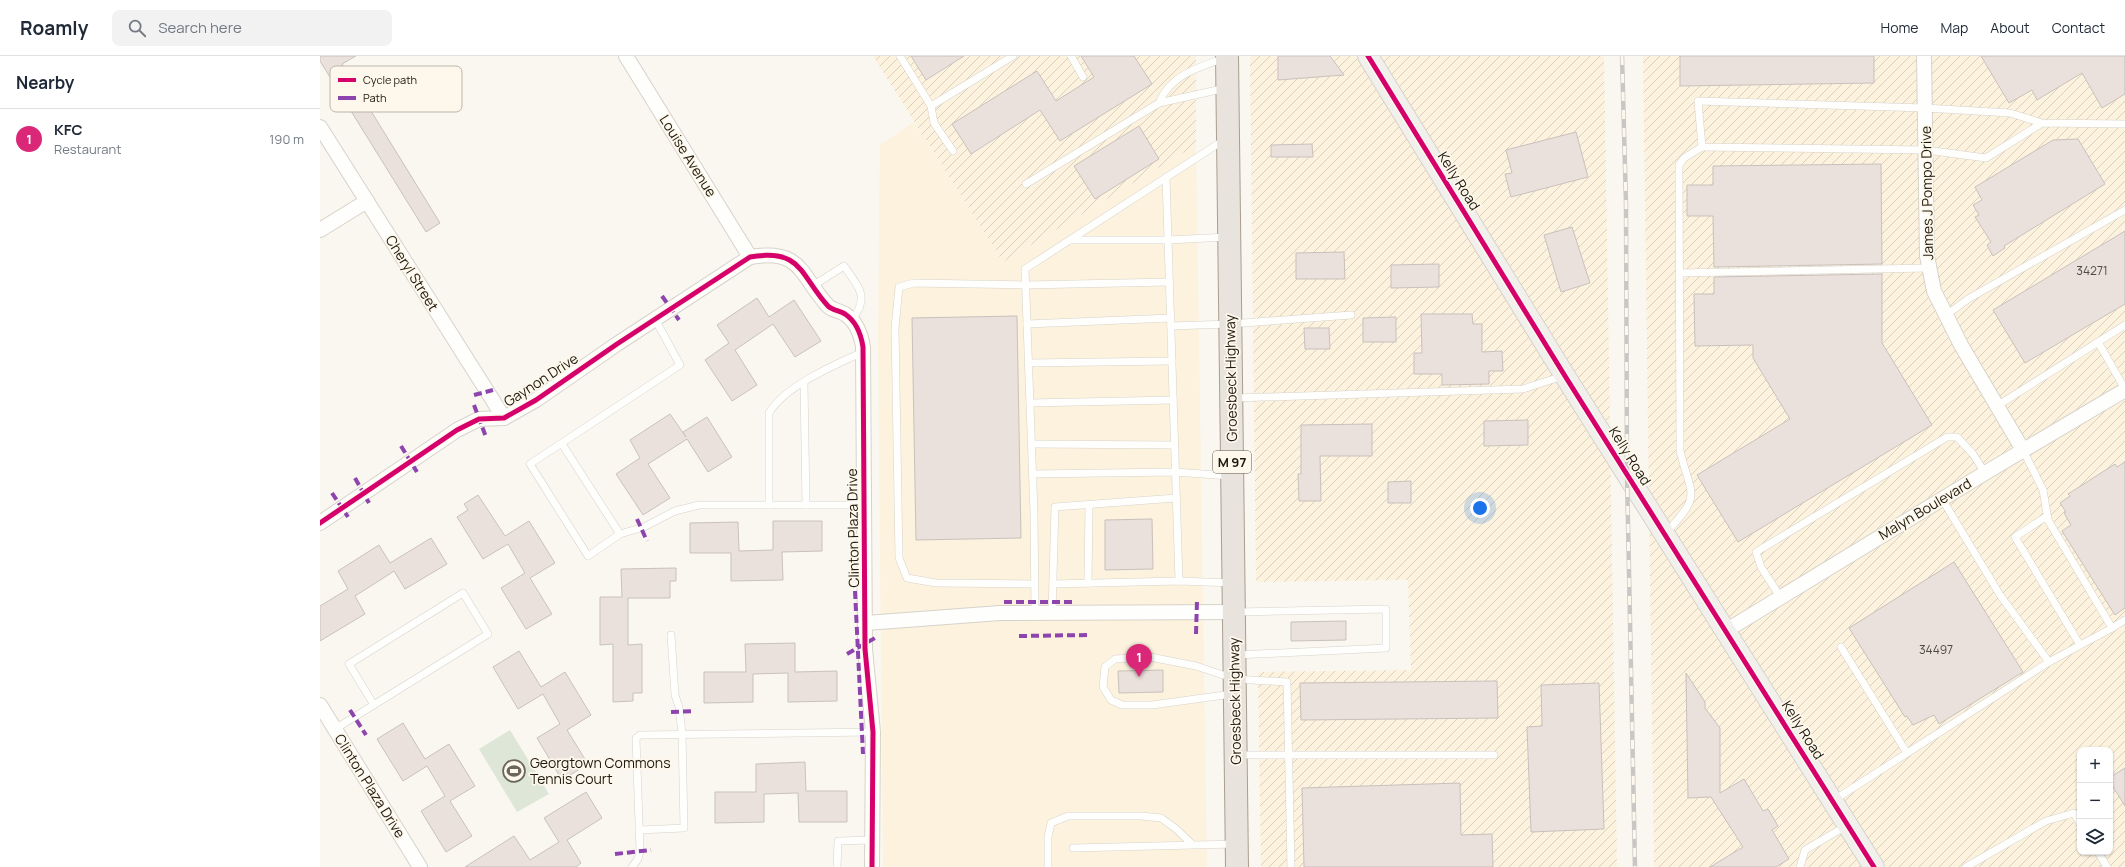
<!DOCTYPE html>
<meta charset="utf-8">
<style>
:root{--surface:#fff;--page:#f2f2f3;--text:#1f2937;--muted:#747a83;--line:#e0e1e3;--accent:#db2777}
body{margin:0;font-family:Manrope,sans-serif;background:var(--page);color:var(--text)}
.controls{position:absolute;right:12px;bottom:12px;display:grid;overflow:hidden;border-radius:8px;box-shadow:0 1px 3px #0004}
.controls button{width:36px;height:36px;display:grid;place-items:center;padding:0;border:0;border-bottom:1px solid var(--line);background:var(--surface);color:var(--text);font:20px sans-serif}
.you{position:absolute;left:1160px;top:452px;width:14px;height:14px;margin:-10px;border:3px solid #fff;border-radius:50%;background:#1a73e8;box-shadow:0 0 0 6px #1a73e833}
.badge{display:grid;place-items:center;width:26px;height:26px;border-radius:50%;background:var(--accent);color:#fff;font-size:13px;font-weight:700}
.pin{position:absolute;translate:-50% -33px;filter:drop-shadow(0 1px 2px #0008)}
.pin::after{content:'';position:absolute;top:21px;width:14px;height:12px;background:inherit;clip-path:polygon(0 0,100% 0,50% 100%)}
.list{margin:0;padding:0;list-style:none}
h2{display:flex;justify-content:space-between;align-items:center;height:52px;margin:0;padding:0 16px;font-size:17px}
h2 small{font-size:13px;font-weight:400;color:var(--muted)}
.list li{display:grid;grid-template-columns:26px 1fr auto;gap:12px;align-items:center;box-sizing:border-box;height:60px;padding:0 16px;border-top:1px solid var(--line)}
.list b{display:block;font-size:15px;white-space:nowrap}
.list p{margin:0;font-size:13px;white-space:nowrap;color:var(--muted)}
.list em{font-size:13px;font-style:normal;color:var(--muted)}
.icon{flex:none;width:22px;height:22px;fill:none;stroke:currentColor;stroke-width:2;stroke-linecap:round;stroke-linejoin:round}
.map{position:relative;flex:none;width:1805px;height:811px;overflow:hidden}
header{display:flex;align-items:center;gap:24px;box-sizing:border-box;height:56px;padding:0 20px;background:var(--surface);border-bottom:1px solid var(--line)}
header strong{font-size:19px}
nav{display:flex;gap:22px;margin-inline-start:auto;font-size:14px}
.search{width:280px;height:36px;background:var(--page);display:flex;align-items:center;gap:10px;box-sizing:border-box;padding:0 14px;border-radius:8px;color:var(--muted);font-size:15px}
main{display:flex}
aside{flex:1;background:var(--surface)}
.map>svg:first-child{display:block}
.built{fill:#fcf2de}
.industrial{fill:url(#industrial-furrows);fill-rule:evenodd}
.pitch{fill:#dee6d7}
.building{fill:#eae0dc;stroke:#c9c1bc}
.lines{fill:none;stroke-linecap:round;stroke-linejoin:round}
.lane-casing{stroke:#d7d3ca;stroke-width:8}
.street-casing{stroke:#d7d3ca;stroke-width:16}
.secondary-casing{stroke:#d7d3ca;stroke-width:22}
.primary-casing{stroke:#a99e90;stroke-width:24}
.lane{stroke:#fefefd;stroke-width:7}
.street{stroke:#fefefd;stroke-width:14}
.secondary{stroke:#f2f0ed;stroke-width:20}
.primary{stroke:#e8e3dc;stroke-width:22}
.rail-casing{stroke:#c8c7c4;stroke-width:4.5}
.rail{stroke:#fef8ec;stroke-width:3;stroke-dasharray:9;stroke-linecap:butt}
.quiet{stroke:#8e44ad;stroke-width:4;stroke-dasharray:8 4;stroke-linecap:butt}
.cycleway-casing{stroke:#fef8ec;stroke-width:8}
.cycleway{stroke:#d6006c;stroke-width:5}
.labels{text-anchor:middle;stroke-width:3.5;stroke-linejoin:round;paint-order:stroke}
.number-label{font-size:12px;fill:#504a41}
.shield{fill:#fef8ec;stroke:#605b50;stroke-width:1}
.shield-label{font-size:13px;font-weight:bold;fill:#1d180d}
.street-label{font-size:14px;fill:#1d180d;stroke:#fef8ec}
.poi-label{font-size:14px;fill:#1d180d;stroke:#fef8ec;text-anchor:start}
.key{fill:#fef8ec;stroke:#bab5a9;stroke-width:1}
.key-label{font-size:11px;fill:#1d180d}
</style>
<header>
<strong>Roamly</strong>
<div class="search"><svg class="icon" aria-label="search" viewBox="0 0 24 24"><circle cx="10" cy="10" r="6"/><path d="M15 15l6 6"/></svg>Search here</div>
<nav><a>Home</a><a>Map</a><a>About</a><a>Contact</a></nav>
</header>
<main>
<aside>
<h2>Nearby<small></small></h2>
<ul class="list">
<li><span class="badge">1</span><div><b>KFC</b><p>Restaurant</p></div><em>190 m</em></li>
</ul>
</aside>
<div class="map">
<svg width="1805" height="811" viewBox="0 0 1805 811">
<defs>
<pattern id="industrial-furrows" width="10" height="10" patternUnits="userSpaceOnUse"><rect width="10" height="10" fill="#fcf2de"/><path d="M-1 1l2-2M0 10L10 0M9 11l2-2" fill="none" stroke="#d8cfbd"/></pattern>
</defs>
<rect width="100%" height="100%" fill="#faf7f0"/>
<path class="built" d="M594,66L683,206L876,89L887,811H563L558,278L560,89Z"/>
<g class="industrial">
<path d="M553,0H876V89L683,206Z"/>
<path d="M930,0H1284L1297,811H941L938,616L1091,614L1088,524L936,526Z"/>
<path d="M1323,0H1805V811H1334ZM1760,694H1790V796H1760Z"/>
</g>
<path class="pitch" d="M190,674L229,738L197,756L159,693Z"/>
<g class="building">
<path d="M0,0H36L22,8L120,167L106,176L0,5Z"/>
<path d="M591,0H644L606,24Z"/>
<path d="M761,0H814L832,28L740,85L720,54L651,98L632,68L717,15L736,45L774,21Z"/>
<path d="M958,0H1010L1024,19L958,24Z"/>
<path d="M1360,0H1554V27L1360,30Z"/>
<path d="M1661,0H1805V38L1782,52L1762,17L1717,44L1712,34L1689,47Z"/>
<path d="M819,70L839,103L775,143L754,110Z"/>
<path d="M1256,76L1268,121L1191,141L1185,118L1192,117L1186,94Z"/>
<path d="M1758,83L1785,128L1684,190L1685,192L1673,200L1667,189L1671,186L1655,161L1659,159L1653,149L1662,144L1655,131L1733,84Z"/>
<path d="M992,88L993,101H951V89Z"/>
<path d="M1561,108L1562,208L1394,211L1393,160H1367V129H1393V110Z"/>
<path d="M1252,171L1270,227L1241,236L1224,179Z"/>
<path d="M1805,175V248L1705,307L1673,254Z"/>
<path d="M1024,196L1025,223H976V197Z"/>
<path d="M1119,208V231L1071,232V209Z"/>
<path d="M1562,218V287L1612,369L1418,486L1377,419L1470,363L1433,302V289L1375,290L1374,238H1394V221Z"/>
<path d="M437,242L449,261L474,244L501,285L475,301L453,268L415,294L437,329L412,345L385,304L409,287L397,269Z"/>
<path d="M1101,258H1152L1153,268H1162V296L1182,295L1183,315H1169V328L1122,329V318H1094V297H1102Z"/>
<path d="M697,260L701,482L596,484L592,262Z"/>
<path d="M1076,261V286H1043V262Z"/>
<path d="M984,272H1009L1010,293H985Z"/>
<path d="M350,358L366,381L363,376L387,361L412,401L388,416L367,383L328,408L350,442L323,459L296,418L320,402L310,384Z"/>
<path d="M1208,364V389L1164,390V365Z"/>
<path d="M1052,368V400H1000L1001,445H979L978,418H981V369Z"/>
<path d="M1805,406V552L1795,559L1742,475L1751,469L1744,457L1746,456L1740,447L1750,440L1748,438L1795,408L1797,411Z"/>
<path d="M1091,425V447H1068V426Z"/>
<path d="M158,439L185,480L209,465L235,507L210,522L232,558L206,573L181,532L205,517L188,488L163,503L137,461L148,454L144,448Z"/>
<path d="M832,463L833,513L785,514V464Z"/>
<path d="M453,465H502V495L462,496L463,524L411,525V497H370V467L418,466L419,495L453,494Z"/>
<path d="M111,482L127,508L85,533L74,515L65,521L35,540L45,558L0,585V550L28,533L18,515L59,489L70,507Z"/>
<path d="M1634,506L1703,616L1619,668L1614,659L1593,669L1587,660L1585,661L1529,572Z"/>
<path d="M356,512V525H350V542H308V589L322,588V637H313V645L293,646V588L280,589V541H302L301,513Z"/>
<path d="M1026,565V584L971,585V566Z"/>
<path d="M475,587V616L517,615V645L468,646V617L433,618V646L384,647V616H426L425,588Z"/>
<path d="M199,595L221,631L245,616L271,659L247,674L268,708L242,724L217,682L240,668L223,638L198,653L173,611Z"/>
<path d="M843,614V636L799,637L798,615Z"/>
<path d="M1366,617L1385,646V652L1400,672V737L1424,723L1443,755L1448,753L1458,770L1452,774L1469,803L1456,811H1390L1423,791L1391,741L1368,742Z"/>
<path d="M1177,625L1178,662L981,664L980,627Z"/>
<path d="M1279,627L1284,773L1211,776L1207,671L1222,670L1221,629Z"/>
<path d="M83,667L105,703L129,688L155,730L130,745L152,780L126,796L101,755L125,740L107,710L83,725L57,683Z"/>
<path d="M485,706L486,735H527V766H479L478,737L444,738V766L395,767V736H436V708Z"/>
<path d="M1805,712V750L1790,726V721Z"/>
<path d="M1140,727L1141,779L1172,778L1173,811H984L982,732Z"/>
<path d="M266,736L282,762L247,784L261,807L256,811H145L194,780L210,804L239,786L224,762Z"/>
</g>
<g class="lines">
<g class="lane-casing">
<g id="lane">
<path d="M580,0L611,50L693,0"/>
<path d="M751,0L763,21"/>
<path d="M905,2C879,11 850,19 839,47L906,32"/>
<path d="M611,50L614,67L633,95"/>
<path d="M1722,67L1690,57L1605,52L1378,45L1382,91L1606,94L1666,102L1722,67L1805,68"/>
<path d="M846,121L859,525"/>
<path d="M706,128L839,47"/>
<path d="M750,184H848L907,181"/>
<path d="M1359,217L1608,212"/>
<path d="M494,229L524,210C539,232 550,240 532,264"/>
<path d="M1625,260L1648,243L1805,154"/>
<path d="M707,268L851,262"/>
<path d="M851,270L910,268L1031,259"/>
<path d="M1778,286L1805,333"/>
<path d="M708,307L852,305"/>
<path d="M484,327L486,449"/>
<path d="M914,342L1203,333L1243,320"/>
<path d="M710,347L853,344"/>
<path d="M1677,350L1805,269"/>
<path d="M242,388L300,478L268,500L210,408L360,309L335,263"/>
<path d="M711,388L854,389"/>
<path d="M1703,394L1723,434L1728,464L1792,572L1805,564"/>
<path d="M712,418L855,416L910,420"/>
<path d="M1622,443L1680,539L1729,606L1792,572"/>
<path d="M449,449V357C465,330 514,309 543,296"/>
<path d="M1727,460L1695,481L1760,589"/>
<path d="M300,478L324,471L355,455L379,449H544"/>
<path d="M1345,478C1382,438 1372,443 1360,395L1359,109L1364,102L1382,91"/>
<path d="M768,527L769,449"/>
<path d="M714,528L616,527L587,522L579,502L575,272L579,231L594,227L706,229L849,226"/>
<path d="M733,528L859,525L912,527"/>
<path d="M1461,542L1441,511L1436,496L1627,381H1637L1653,398L1665,417"/>
<path d="M917,556L1066,553V592L917,599"/>
<path d="M715,557L714,457L705,213L904,84"/>
<path d="M732,557L735,451L856,442"/>
<path d="M1521,591L1587,697"/>
<path d="M912,638L832,649H802L791,644L783,631L785,611L795,603L830,601L876,610L915,623L967,626L971,811"/>
<path d="M15,673L168,578L143,537L29,608L54,649"/>
<path d="M918,699H1174"/>
<path d="M1514,744L1729,606"/>
<path d="M319,774L364,772L362,677L359,651L355,639L351,579"/>
<path d="M753,792L915,788"/>
<path d="M1778,796L1787,811"/>
<path d="M312,811L318,803L320,795L316,682L320,679L553,676"/>
<path d="M517,811L518,785L552,784"/>
<path d="M728,811V781L731,767L748,760H821L841,762L855,772L872,788"/>
<path d="M1480,811L1485,794L1526,770"/>
<path d="M1646,811L1726,765L1754,757L1760,768"/>
</g>
</g>
<g class="street-casing">
<g id="street">
<path d="M306,0L430,201"/>
<path d="M1604,0L1607,200L1614,235L1641,289L1703,394"/>
<path d="M0,71L184,362"/>
<path d="M0,174L47,145"/>
<path d="M0,467L137,374L159,363L184,362L216,344L297,288L430,201C483,192 480,220 508,250C512,254 520,255 525,258C537,266 541,278 543,291L545,593L553,676L552,811"/>
<path d="M546,567L680,557L915,556"/>
<path d="M1407,574L1665,417L1805,334"/>
<path d="M0,649L100,811"/>
</g>
</g>
<g class="secondary-casing">
<path id="secondary" d="M1048,0L1245,320L1554,811"/>
</g>
<g class="primary-casing">
<path id="primary" d="M907,0L917,811"/>
</g>
<use href="#lane" class="lane"/>
<use href="#street" class="street"/>
<use href="#secondary" class="secondary"/>
<use href="#primary" class="primary"/>
<g class="rail-casing">
<path id="rail" d="M1302,0L1306,148L1307,418L1315,811"/>
</g>
<use href="#rail" class="rail"/>
<g class="quiet">
<path d="M342,240L359,264"/>
<path d="M154,339L173,334"/>
<path d="M154,349L166,381"/>
<path d="M81,390L97,416"/>
<path d="M35,422L49,447"/>
<path d="M12,437L28,461"/>
<path d="M317,463L327,485"/>
<path d="M535,535L543,698"/>
<path d="M684,546H755"/>
<path d="M876,578L877,545"/>
<path d="M699,580L769,579"/>
<path d="M527,598L555,582"/>
<path d="M30,654L46,679"/>
<path d="M351,656L375,655"/>
<path d="M295,798L331,794"/>
</g>
<g class="cycleway-casing">
<g id="cycleway">
<path d="M1048,0L1245,320L1554,811"/>
<path d="M0,467L137,374L159,363L184,362L216,344L297,288L430,201C483,192 480,220 508,250C512,254 520,255 525,258C537,266 541,278 543,291L545,593L553,676L552,811"/>
</g>
</g>
<use href="#cycleway" class="cycleway"/>
</g>
<defs>
<g id="stadium-ring" transform="scale(1.15)"><circle r="9.5" fill="#fef8ec" stroke="#6a665c" stroke-width="1.5"/><path d="M0-5a6.5 5 0 1 0 0 10a6.5 5 0 1 0 0-10ZM-3.5-1.8h7v3.6h-7Z" fill="#6a665c"/></g>
</defs>
<g fill-rule="evenodd">
<use href="#stadium-ring" x="194" y="715"/>
</g>
<g class="labels">
<g class="number-label">
<text x="1772" y="219">34271</text>
<text x="1616" y="598">34497</text>
</g>
<rect class="shield" x="893" y="395" width="38" height="22" rx="3"/>
<g class="shield-label">
<text x="912" y="411">M 97</text>
</g>
<g class="street-label">
<text transform="translate(368 100) rotate(58)" y="5">Louise Avenue</text>
<text transform="translate(1139 125) rotate(58)" y="5">Kelly Road</text>
<text transform="translate(1607 137) rotate(-91)" y="5">James J Pompo Drive</text>
<text transform="translate(92 217) rotate(58)" y="5">Cheryl Street</text>
<text transform="translate(911 322) rotate(-91)" y="5">Groesbeck Highway</text>
<text transform="translate(221 324) rotate(-33)" y="5">Gaynon Drive</text>
<text transform="translate(1310 400) rotate(58)" y="5">Kelly Road</text>
<text transform="translate(1605 453) rotate(-31)" y="5">Malyn Boulevard</text>
<text transform="translate(533 472) rotate(-91)" y="5">Clinton Plaza Drive</text>
<text transform="translate(915 645) rotate(-91)" y="5">Groesbeck Highway</text>
<text transform="translate(1483 674) rotate(58)" y="5">Kelly Road</text>
<text transform="translate(50 730) rotate(58)" y="5">Clinton Plaza Drive</text>
</g>
<g class="poi-label">
<text x="210" y="712">Georgtown Commons<tspan x="210" dy="16">Tennis Court</tspan></text>
</g>
</g>
<rect x="10" y="10" width="132" height="46" rx="6" class="key"/>
<rect x="18" y="22" width="18" height="4" fill="#d6006c"/>
<rect x="18" y="40" width="18" height="4" fill="#8e44ad"/>
<g class="key-label">
<text x="43" y="28">Cycle path</text>
<text x="43" y="46">Path</text>
</g>
</svg>
<div class="controls">
<button>+</button>
<button>−</button>
<button><svg class="icon" aria-label="layers" viewBox="0 0 24 24"><path d="M12 4l9 5-9 5-9-5zM3 14l9 5 9-5"/></svg></button>
</div>
<div class="you"></div>
<div class="pin badge" style="left:819px;top:621px">1</div>
</div>
</main>
